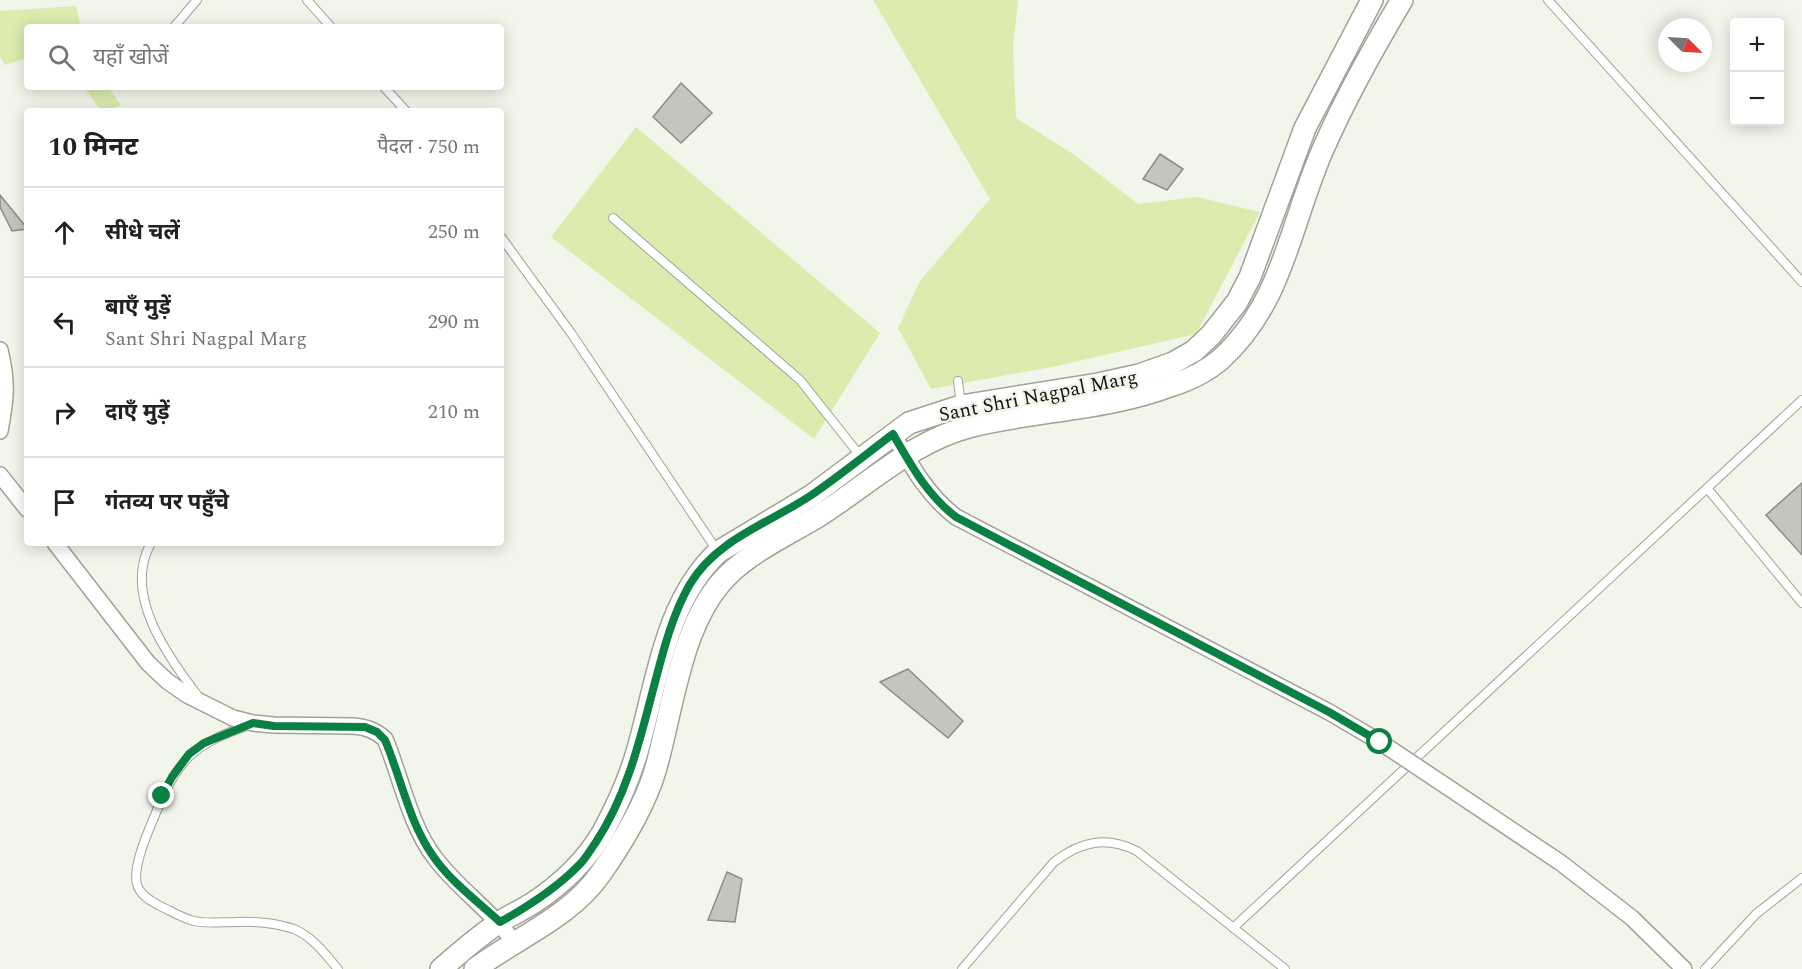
<!DOCTYPE html>
<html lang="hi">
<meta charset="utf-8">
<style>
:root{--surface:#fff;--page:#f2f2f2;--text:#202124;--muted:#757577;--line:#e0e0e0}
body{margin:0;font-family:Spectral,"Noto Sans Devanagari",serif;background:var(--page);color:var(--text)}
.controls{position:absolute;right:18px;top:18px;display:grid;overflow:hidden;border-radius:6px;box-shadow:0 3px 15px #0003}
.controls button{width:54px;height:54px;display:grid;place-items:center;padding:0;border:0;border-bottom:2px solid var(--line);background:var(--surface);color:var(--text);font:30px sans-serif}
.compass{position:absolute;left:1658px;top:18px;width:54px;height:54px;border-radius:50%;background:var(--surface);box-shadow:0 3px 15px #0003;rotate:114deg}
.stop{position:absolute;width:18px;height:18px;margin:-14px;border:4px solid #0b8043;border-radius:50%;background:#fff}
.stop.end{background:#0b8043;border-color:#fff;box-shadow:0 2px 6px #0008}
.list{margin:0;padding:0;list-style:none}
h2{display:flex;justify-content:space-between;align-items:center;height:78px;margin:0;padding:0 24px;font-size:26px}
h2 small{font-size:20px;font-weight:400;color:var(--muted)}
.list li{display:grid;grid-template-columns:39px 1fr auto;gap:18px;align-items:center;box-sizing:border-box;height:90px;padding:0 24px;border-top:2px solid var(--line)}
.list b{display:block;font-size:22px;white-space:nowrap}
.list p{margin:0;font-size:20px;white-space:nowrap;color:var(--muted)}
.list em{font-size:20px;font-style:normal;color:var(--muted)}
.icon{flex:none;width:33px;height:33px;fill:none;stroke:currentColor;stroke-width:2;stroke-linecap:round;stroke-linejoin:round}
.map{position:relative;flex:none;width:1802px;height:969px;overflow:hidden}
.search{position:absolute;background:var(--surface);box-shadow:0 3px 15px #0003;left:24px;top:24px;width:480px;height:66px;display:flex;align-items:center;gap:15px;box-sizing:border-box;padding:0 21px;border-radius:6px;color:var(--muted);font-size:22px}
.panel{position:absolute;background:var(--surface);box-shadow:0 3px 15px #0003;left:24px;top:108px;width:480px;height:438px;border-radius:6px}
.map>svg:first-child{display:block}
.green{fill:#dbecae}
.building{fill:#c3c6bb;stroke:#8b8e84;stroke-width:1.5}
.lines{fill:none;stroke-linecap:round;stroke-linejoin:round}
.lane-casing{stroke:#9fa398;stroke-width:10}
.street-casing{stroke:#9fa398;stroke-width:18}
.secondary-casing{stroke:#9fa398;stroke-width:24}
.lane{stroke:#fff;stroke-width:8}
.street{stroke:#fff;stroke-width:15}
.secondary{stroke:#fff;stroke-width:21}
.street-bridge-casing{stroke:#9fa398;stroke-width:18;stroke-linecap:butt}
.street-bridge{stroke:#fff;stroke-width:15}
.route{stroke:#0b8043;stroke-width:8}
.labels{text-anchor:middle;stroke-width:5;stroke-linejoin:round;paint-order:stroke}
.street-label{font-size:20px;fill:#12130f;stroke:#f1f5ea}
</style>
<div class="map">
<svg width="1802" height="969" viewBox="0 0 1802 969">
<rect width="100%" height="100%" fill="#f1f5ea"/>
<g class="green">
<path d="M873,0H1018L1013,46L1016,118L1073,154L1138,204L1197,197L1260,212L1196,334L1057,366L931,389L898,328L920,281L990,199Z"/>
<path d="M76,6L81,27H27V58L5,65L0,57V11Z"/>
<path d="M84,87H108L121,105L109,111H101Z"/>
<path d="M636,127L880,333L814,439L551,237Z"/>
</g>
<g class="building">
<path d="M681,83L712,113L681,143L653,117Z"/>
<path d="M1160,154L1183,169L1167,190L1143,179Z"/>
<path d="M0,195L27,228V229L12,231L0,207Z"/>
<path d="M1802,483V555L1766,515Z"/>
<path d="M908,669L963,721L948,738L880,682Z"/>
<path d="M727,872L742,879L735,922L708,920Z"/>
</g>
<g class="lines">
<g class="lane-casing">
<g id="lane">
<path d="M307,0L331,27"/>
<path d="M1548,0L1802,282"/>
<path d="M174,27L197,0"/>
<path d="M384,87L406,111"/>
<path d="M613,218L800,380L862,458"/>
<path d="M501,237L571,333L718,552"/>
<path d="M958,381L961,406"/>
<path d="M1707,488L1802,603"/>
<path d="M151,543C122,594 168,657 198,696"/>
<path d="M249,725C192,745 178,759 155,815C148,832 129,873 139,889C143,897 153,902 160,906C171,911 182,918 194,921C207,924 222,922 235,922C254,921 276,923 294,929C313,937 325,954 338,969"/>
<path d="M1233,928L1802,400"/>
<path d="M962,969L1054,862C1081,841 1106,836 1137,851L1285,969"/>
<path d="M1705,969L1756,914L1802,878"/>
</g>
</g>
<g class="street-casing">
<g id="street">
<path d="M0,350C8,383 6,399 0,431"/>
<path d="M893,434C911,465 927,495 956,517L1329,712L1380,742"/>
<path d="M0,475L27,509"/>
<path d="M55,543L148,663L167,681L187,695L233,718L253,723L274,725L353,726C366,727 375,730 385,739C401,777 410,826 435,858C458,889 491,910 514,942"/>
<path d="M1446,786L1561,863L1632,918L1684,969"/>
</g>
</g>
<g class="secondary-casing">
<g id="secondary">
<path d="M441,969C459,953 478,937 498,923C509,916 522,910 533,903C562,884 586,861 603,832C617,806 629,780 637,752C657,684 664,603 718,552L811,496L909,423L961,406L1098,384L1139,375L1173,363L1194,351L1211,335L1237,302L1250,277L1305,128L1372,0"/>
<path d="M475,969C516,938 571,917 601,873C622,843 644,807 655,771C673,710 680,623 727,576C752,551 787,535 817,517C868,485 912,441 972,426C1038,410 1106,410 1170,386C1189,380 1206,372 1221,359C1285,300 1290,222 1324,147C1346,97 1374,47 1402,0"/>
</g>
</g>
<use href="#lane" class="lane"/>
<use href="#street" class="street"/>
<use href="#secondary" class="secondary"/>
<g class="street-bridge-casing">
<path id="street-bridge" d="M1380,742L1446,786"/>
</g>
<use href="#street-bridge" class="street-bridge"/>
</g>
<g class="lines">
<path class="route" d="M162,796L172,777L189,754L204,743L253,723L274,726L365,727L377,732L385,740C401,778 409,822 433,856C450,881 477,901 500,922C529,906 557,888 580,864C586,858 591,849 596,842C627,795 640,740 654,686C663,652 672,615 690,584C716,540 769,523 810,496C838,477 865,455 893,434C911,465 927,495 956,517L1329,712L1380,742"/>
</g>
<g class="labels">
<g class="street-label">
<text transform="translate(1038 395) rotate(-11)" y="7">Sant Shri Nagpal Marg</text>
</g>
</g>
</svg>
<div class="controls">
<button>+</button>
<button>−</button>
</div>
<svg class="compass" viewBox="-18 -18 36 36"><path d="M0-13l5 13h-10z" fill="#e53935"/><path d="M0 13l5-13h-10z" fill="#757577"/></svg>
<div class="stop" style="left:1380px;top:742px"></div>
<div class="stop end" style="left:162px;top:796px"></div>
<div class="search"><svg class="icon" aria-label="search" viewBox="0 0 24 24"><circle cx="10" cy="10" r="6"/><path d="M15 15l6 6"/></svg>यहाँ खोजें</div>
<section class="panel">
<h2>10 मिनट<small>पैदल · 750 m</small></h2>
<ul class="list">
<li><svg class="icon" aria-label="ahead" viewBox="0 0 24 24"><path d="M12 20V5M6 11l6-6 6 6"/></svg><div><b>सीधे चलें</b></div><em>250 m</em></li>
<li><svg class="icon" aria-label="left" viewBox="0 0 24 24"><path d="M17 20v-9H6M10 6l-5 5 5 5"/></svg><div><b>बाएँ मुड़ें</b><p>Sant Shri Nagpal Marg</p></div><em>290 m</em></li>
<li><svg class="icon" aria-label="right" viewBox="0 0 24 24"><path d="M7 20v-9h11M14 6l5 5-5 5"/></svg><div><b>दाएँ मुड़ें</b></div><em>210 m</em></li>
<li><svg class="icon" aria-label="arrive" viewBox="0 0 24 24"><path d="M6 21V4h12l-3 4 3 4H6"/></svg><div><b>गंतव्य पर पहुँचे</b></div></li>
</ul>
</section>
</div>
